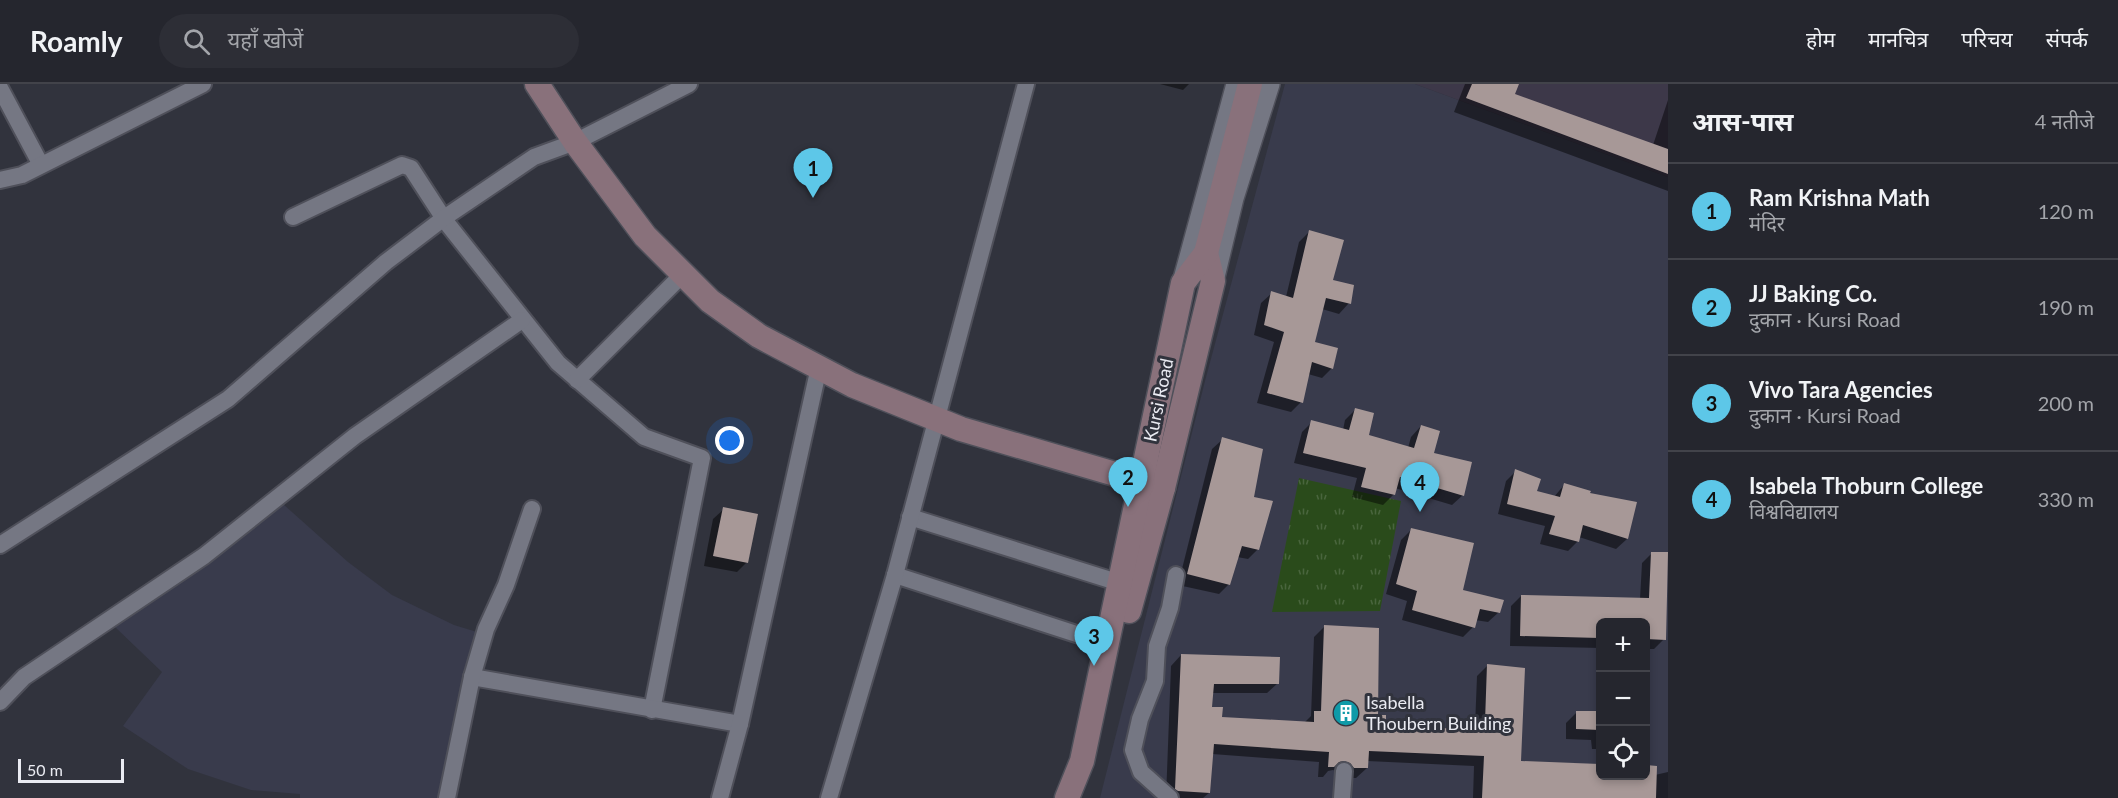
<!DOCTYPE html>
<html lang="hi">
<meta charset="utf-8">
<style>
:root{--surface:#25262e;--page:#2d2e36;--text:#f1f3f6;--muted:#a3a5aa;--line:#42434a;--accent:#5dc7e8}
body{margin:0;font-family:Lato,"Noto Sans Devanagari",sans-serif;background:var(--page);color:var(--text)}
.controls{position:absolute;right:18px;bottom:18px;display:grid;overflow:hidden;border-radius:9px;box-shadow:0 3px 9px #0003}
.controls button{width:54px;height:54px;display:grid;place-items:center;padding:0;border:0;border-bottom:2px solid var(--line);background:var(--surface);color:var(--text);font:30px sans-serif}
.scale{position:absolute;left:18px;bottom:15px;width:106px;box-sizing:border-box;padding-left:6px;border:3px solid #eaebf2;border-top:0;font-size:16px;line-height:21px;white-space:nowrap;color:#eaebf2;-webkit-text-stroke:4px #31333d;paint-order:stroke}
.you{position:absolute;left:730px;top:357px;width:21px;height:21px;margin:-15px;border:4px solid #fff;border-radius:50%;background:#1a73e8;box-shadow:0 0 0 9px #1a73e833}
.badge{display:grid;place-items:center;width:39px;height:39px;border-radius:50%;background:var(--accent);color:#111;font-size:20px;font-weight:700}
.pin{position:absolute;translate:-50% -50px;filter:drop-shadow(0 2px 3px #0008)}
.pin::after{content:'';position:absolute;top:32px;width:21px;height:18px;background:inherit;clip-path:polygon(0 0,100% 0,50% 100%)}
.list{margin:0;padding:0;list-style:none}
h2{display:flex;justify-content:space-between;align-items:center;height:78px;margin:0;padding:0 24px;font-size:26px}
h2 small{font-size:20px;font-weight:400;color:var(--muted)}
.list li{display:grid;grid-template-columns:39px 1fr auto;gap:18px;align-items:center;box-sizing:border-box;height:96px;padding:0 24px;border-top:2px solid var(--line)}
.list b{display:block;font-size:22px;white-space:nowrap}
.list p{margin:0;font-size:20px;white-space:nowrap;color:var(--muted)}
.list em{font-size:20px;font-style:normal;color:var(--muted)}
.icon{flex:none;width:33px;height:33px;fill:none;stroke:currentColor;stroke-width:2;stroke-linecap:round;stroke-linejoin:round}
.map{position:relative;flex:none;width:1668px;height:714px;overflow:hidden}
header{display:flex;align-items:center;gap:36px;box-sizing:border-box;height:84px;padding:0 30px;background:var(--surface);border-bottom:2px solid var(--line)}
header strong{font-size:28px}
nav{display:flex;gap:33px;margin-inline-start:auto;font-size:21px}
.search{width:420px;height:54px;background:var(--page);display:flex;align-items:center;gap:15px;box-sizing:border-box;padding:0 21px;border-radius:33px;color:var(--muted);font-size:22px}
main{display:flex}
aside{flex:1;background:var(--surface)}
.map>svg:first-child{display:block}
.built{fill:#393b4c;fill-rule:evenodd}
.medical{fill:#3d3849}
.park{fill:url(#park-tufts)}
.shadow{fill:#0007}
.building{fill:#a79897}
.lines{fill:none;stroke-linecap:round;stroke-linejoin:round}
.minor-casing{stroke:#4f505a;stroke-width:20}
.tertiary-casing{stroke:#4f505a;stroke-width:24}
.secondary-casing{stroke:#4f505a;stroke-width:27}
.minor{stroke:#757783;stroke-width:16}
.tertiary{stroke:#757783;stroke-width:21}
.secondary{stroke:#89717b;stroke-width:24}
.labels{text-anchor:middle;stroke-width:6;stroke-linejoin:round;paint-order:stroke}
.street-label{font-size:18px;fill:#eaebf2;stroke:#31333d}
.poi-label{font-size:18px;fill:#eaebf2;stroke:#31333d;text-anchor:start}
</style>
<header>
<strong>Roamly</strong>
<div class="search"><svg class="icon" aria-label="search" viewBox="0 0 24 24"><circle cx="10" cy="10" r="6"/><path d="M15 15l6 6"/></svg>यहाँ खोजें</div>
<nav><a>होम</a><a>मानचित्र</a><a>परिचय</a><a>संपर्क</a></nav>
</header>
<main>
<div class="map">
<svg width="1668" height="714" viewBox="0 0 1668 714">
<defs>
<pattern id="park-tufts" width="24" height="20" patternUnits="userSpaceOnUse" patternTransform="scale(1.5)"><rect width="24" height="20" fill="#2a4b1b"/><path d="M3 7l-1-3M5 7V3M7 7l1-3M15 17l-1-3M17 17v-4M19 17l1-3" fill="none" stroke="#49653d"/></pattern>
</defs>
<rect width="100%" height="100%" fill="#31333d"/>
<g class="built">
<path d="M1285,0H1415L1668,93V714H1100L1205,297ZM1600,538H1646V692H1600Z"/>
<path d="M283,420L348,478L392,511L454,541L477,548L442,714H300V710L251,706L188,685L123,642L162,588L115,543Z"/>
</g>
<path class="medical" d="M1415,0H1668V93Z"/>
<path class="park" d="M1299,394L1401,417L1380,527L1272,528Z"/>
<g class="shadow">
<path d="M1160,0H1189L1183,6Z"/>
<path d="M1465,0H1517L1514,11L1653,61L1668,16V107L1454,28Z"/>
<path d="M1309,148L1331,198L1349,219L1339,230L1322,225L1313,259L1332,284L1322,294L1308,290L1301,318L1291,328L1257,319L1274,258L1254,251L1261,219L1272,209L1286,213L1299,158Z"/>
<path d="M1355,326L1367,352L1408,364L1411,353L1421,342L1433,370L1463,411L1452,421L1395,404L1394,410L1383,421L1352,413L1357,394L1294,379L1302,348L1312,338L1343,346L1345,336Z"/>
<path d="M1223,355L1252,414L1258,465L1248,475L1237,473L1229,500L1219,510L1178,501L1212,365Z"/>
<path d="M1516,387L1536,408L1554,413L1564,401L1589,410L1627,455L1616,465L1579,453L1578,457L1568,467L1540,460L1545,442L1498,430L1506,397Z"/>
<path d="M724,425L747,478L737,488L704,482L713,435Z"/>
<path d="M1411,446L1461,508L1499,528L1488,538L1475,536L1473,543L1463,553L1402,536L1407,517L1386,510L1401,456Z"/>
<path d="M1652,469L1664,555L1654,565H1646V538H1600V564L1510,562L1511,522L1521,512L1640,515L1642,479Z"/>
<path d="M1324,543L1377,633L1384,642L1471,647L1475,643L1477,592L1487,582L1519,678L1600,681V692H1646V683H1656L1655,691L1668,688V714H1473L1474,682L1367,677V684L1356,694H1343L1340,689L1333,686L1328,687L1323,693H1318L1319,678L1212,670L1209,709L1203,714H1166L1171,582L1181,571L1278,599L1267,609H1212L1211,624L1221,634L1304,639L1311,632L1314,553Z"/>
<path d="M1600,623V665H1592L1591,656L1566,655V639L1577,628H1595Z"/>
<path d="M1646,632H1648L1646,649Z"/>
</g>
<g class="building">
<path d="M1472,0H1519L1515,10L1668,65V90L1466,14Z"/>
<path d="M1309,146L1344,156L1333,196L1354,201L1351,220L1326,214L1315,258L1338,264L1333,285L1312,278L1303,319L1267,309L1284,248L1264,241L1271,207L1293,214Z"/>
<path d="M1355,324L1374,329L1369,351L1414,364L1421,341L1440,347L1434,369L1472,378L1464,412L1400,393L1395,411L1361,403L1366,384L1303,369L1311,336L1349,346Z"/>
<path d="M1222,353L1263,365L1254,413L1273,417L1259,466L1242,462L1230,501L1187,490Z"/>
<path d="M1515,385L1541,395L1537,407L1560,413L1564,399L1591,407L1590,409L1637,418L1628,455L1583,441L1579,458L1549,450L1555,432L1507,420Z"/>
<path d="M723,423L758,430L748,479L713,472Z"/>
<path d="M1411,444L1474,459L1463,506L1504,516L1500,529L1480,525L1475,544L1412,526L1417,507L1396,500Z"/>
<path d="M1651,468H1668L1666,556L1646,555V538H1600V554L1520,552L1521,511L1649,514Z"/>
<path d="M1324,541L1379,544L1378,631H1386V641L1478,646V638H1485L1487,580L1525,584L1521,677L1600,680V692H1646V681L1657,682L1656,714H1482L1484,672L1369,667L1368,684H1354L1350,679L1344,677L1339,678L1334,683H1328L1329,668L1214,660L1210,709L1178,707L1175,705L1181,570L1280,573L1279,600H1214L1212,623H1223L1222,633L1314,638V627H1321Z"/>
<path d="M1576,627H1600V646L1576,645Z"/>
</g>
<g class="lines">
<g class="minor-casing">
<g id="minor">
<path d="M0,4L41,81"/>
<path d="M0,96L22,91L203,0"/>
<path d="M293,133L402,81L411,84L446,138L558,279L644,353L702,374L652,626"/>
<path d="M577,296L683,190"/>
<path d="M910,433L1120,499"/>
<path d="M0,461L228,315L386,178L444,134L534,73L575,58L689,0"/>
<path d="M895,491L1107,560"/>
<path d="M472,593L740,640"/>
<path d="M0,618L24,593L204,472L355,352L522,236"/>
<path d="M447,714L472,593L486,545L506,501L532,425"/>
<path d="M720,714L740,640L819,283"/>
<path d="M829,714L895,491L1026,0"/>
<path d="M1170,714L1141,688L1133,666L1140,635L1155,597L1157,562L1170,524L1176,491"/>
<path d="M1342,714L1344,687"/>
</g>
</g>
<g class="tertiary-casing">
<g id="tertiary">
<path d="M1184,195L1237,0"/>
<path d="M1213,197L1233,114L1269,0"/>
</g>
</g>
<g class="secondary-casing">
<g id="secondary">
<path d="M537,0L575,58L645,152L710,217L759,252L852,301L961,345L1163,404"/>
<path d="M1129,527L1163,404L1213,197L1206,169"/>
<path d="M1067,714L1082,677L1183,199L1206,169L1250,0"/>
</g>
</g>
<use href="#minor" class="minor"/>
<use href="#tertiary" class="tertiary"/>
<use href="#secondary" class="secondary"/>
</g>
<defs>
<g id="building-disc" transform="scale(1.35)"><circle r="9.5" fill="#0f9aa8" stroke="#31333d"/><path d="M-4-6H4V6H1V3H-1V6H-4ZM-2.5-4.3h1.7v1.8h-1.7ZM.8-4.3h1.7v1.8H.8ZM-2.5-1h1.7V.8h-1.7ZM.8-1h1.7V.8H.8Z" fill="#fff"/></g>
</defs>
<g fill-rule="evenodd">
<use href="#building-disc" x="1346" y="629"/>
</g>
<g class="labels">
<g class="street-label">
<text transform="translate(1159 316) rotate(-78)" y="6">Kursi Road</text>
</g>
<g class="poi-label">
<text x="1366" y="625">Isabella<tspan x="1366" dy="21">Thoubern Building</tspan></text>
</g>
</g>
</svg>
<div class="controls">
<button>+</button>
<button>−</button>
<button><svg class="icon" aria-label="locate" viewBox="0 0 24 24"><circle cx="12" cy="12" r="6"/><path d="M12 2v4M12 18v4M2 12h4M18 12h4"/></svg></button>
</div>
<div class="scale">50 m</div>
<div class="you"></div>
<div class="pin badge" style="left:813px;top:114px">1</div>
<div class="pin badge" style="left:1128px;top:423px">2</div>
<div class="pin badge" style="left:1094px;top:582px">3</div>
<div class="pin badge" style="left:1420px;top:428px">4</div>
</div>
<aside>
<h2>आस-पास<small>4 नतीजे</small></h2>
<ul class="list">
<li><span class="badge">1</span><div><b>Ram Krishna Math</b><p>मंदिर</p></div><em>120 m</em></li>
<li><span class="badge">2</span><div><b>JJ Baking Co.</b><p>दुकान · Kursi Road</p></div><em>190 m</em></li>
<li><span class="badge">3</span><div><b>Vivo Tara Agencies</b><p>दुकान · Kursi Road</p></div><em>200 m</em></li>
<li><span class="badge">4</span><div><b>Isabela Thoburn College</b><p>विश्वविद्यालय</p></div><em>330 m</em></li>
</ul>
</aside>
</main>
